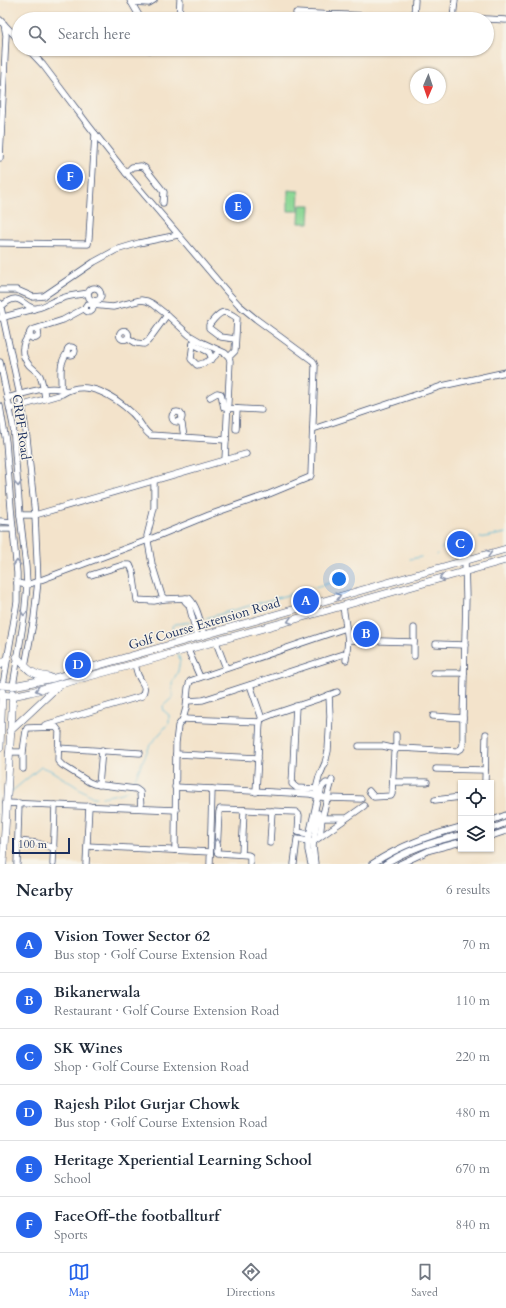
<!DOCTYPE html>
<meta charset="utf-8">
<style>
:root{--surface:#fff;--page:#f6f6f7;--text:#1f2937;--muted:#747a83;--line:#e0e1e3;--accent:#2563eb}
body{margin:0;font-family:Cardo,serif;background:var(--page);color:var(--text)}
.controls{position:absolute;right:12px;bottom:12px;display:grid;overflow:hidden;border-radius:0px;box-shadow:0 1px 3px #0004}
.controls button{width:36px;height:36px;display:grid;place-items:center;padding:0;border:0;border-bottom:1px solid var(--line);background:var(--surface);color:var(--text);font:20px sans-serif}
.compass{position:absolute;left:410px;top:68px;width:36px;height:36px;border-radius:50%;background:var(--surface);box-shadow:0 1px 3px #0004;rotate:182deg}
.scale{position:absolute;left:12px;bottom:10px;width:58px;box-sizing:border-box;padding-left:4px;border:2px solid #1b2f5e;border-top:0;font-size:11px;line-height:14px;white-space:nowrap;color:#1b2f5e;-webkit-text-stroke:3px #f7f3e8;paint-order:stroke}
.you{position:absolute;left:339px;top:579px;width:14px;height:14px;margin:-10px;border:3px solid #fff;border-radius:50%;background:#1a73e8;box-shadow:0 0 0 6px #1a73e833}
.badge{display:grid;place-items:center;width:26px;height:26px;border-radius:50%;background:var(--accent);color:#fff;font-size:13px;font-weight:700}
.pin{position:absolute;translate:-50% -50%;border:2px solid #fff;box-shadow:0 1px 4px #0006}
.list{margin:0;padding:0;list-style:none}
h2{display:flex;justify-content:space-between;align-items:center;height:52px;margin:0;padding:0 16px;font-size:17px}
h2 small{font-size:13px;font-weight:400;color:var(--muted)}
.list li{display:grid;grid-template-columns:26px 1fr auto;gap:12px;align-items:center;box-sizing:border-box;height:56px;padding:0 16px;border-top:1px solid var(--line)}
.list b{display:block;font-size:15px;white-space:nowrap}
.list p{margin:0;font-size:13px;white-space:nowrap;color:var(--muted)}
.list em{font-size:13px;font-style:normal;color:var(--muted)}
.icon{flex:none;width:22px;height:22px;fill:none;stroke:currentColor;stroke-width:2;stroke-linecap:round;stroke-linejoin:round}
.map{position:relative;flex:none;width:506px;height:864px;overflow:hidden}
.search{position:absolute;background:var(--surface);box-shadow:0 1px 3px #0004;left:12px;right:12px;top:12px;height:44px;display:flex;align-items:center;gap:10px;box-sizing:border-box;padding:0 14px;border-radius:22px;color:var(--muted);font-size:15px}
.sheet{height:388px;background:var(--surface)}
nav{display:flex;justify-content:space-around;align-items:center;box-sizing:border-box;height:56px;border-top:1px solid var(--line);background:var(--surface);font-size:11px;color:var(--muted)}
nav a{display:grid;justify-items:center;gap:2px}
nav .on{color:var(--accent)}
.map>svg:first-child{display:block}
.green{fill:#8cd895;stroke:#54847a}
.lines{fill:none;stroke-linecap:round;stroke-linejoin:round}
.stream{stroke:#59b9d8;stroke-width:1}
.minor-casing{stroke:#3b4a6e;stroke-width:7}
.major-casing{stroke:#3b4a6e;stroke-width:8}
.minor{stroke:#fff;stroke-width:5.5}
.major{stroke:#fff;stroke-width:7}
.oneway{stroke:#8d97ae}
.labels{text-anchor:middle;stroke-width:3;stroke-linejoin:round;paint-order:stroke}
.street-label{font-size:13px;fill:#1b2f5e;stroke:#f7f3e8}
</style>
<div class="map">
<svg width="506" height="864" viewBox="0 0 506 864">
<rect width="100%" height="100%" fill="#f7f3e8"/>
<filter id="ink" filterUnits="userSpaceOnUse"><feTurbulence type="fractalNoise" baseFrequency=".025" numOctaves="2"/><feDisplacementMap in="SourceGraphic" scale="8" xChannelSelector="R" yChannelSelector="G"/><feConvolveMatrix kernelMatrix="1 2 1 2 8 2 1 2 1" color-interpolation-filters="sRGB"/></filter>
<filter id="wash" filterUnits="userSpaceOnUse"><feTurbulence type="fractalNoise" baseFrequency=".012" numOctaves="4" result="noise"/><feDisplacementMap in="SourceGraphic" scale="16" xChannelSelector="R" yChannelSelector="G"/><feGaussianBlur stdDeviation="0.9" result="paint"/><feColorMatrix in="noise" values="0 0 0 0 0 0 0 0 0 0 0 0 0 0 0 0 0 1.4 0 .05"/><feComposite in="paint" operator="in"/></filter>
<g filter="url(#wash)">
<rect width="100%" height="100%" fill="#f3e3cb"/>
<g class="green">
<path d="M288,190L299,191L298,211H288Z"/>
<path d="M300,205H310L309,223H299Z"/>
</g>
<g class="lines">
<g class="stream">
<path d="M480,538L506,533"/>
<path d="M441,549L448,542L474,539"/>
<path d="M436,555L437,554"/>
<path d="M410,559L421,557"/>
<path d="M203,619L333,582"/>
<path d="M175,640L172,626L176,624L190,622"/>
<path d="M132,785L150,745L169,723V715L164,711L163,706L173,697L172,683L178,671L180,660L178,654"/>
<path d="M11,792L41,767L50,770L93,797H96"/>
<path d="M102,797L122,793L128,790"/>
</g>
</g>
</g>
<g filter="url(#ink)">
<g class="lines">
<g class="minor-casing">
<g id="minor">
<path d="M130,0L141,19"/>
<path d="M131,2L149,3L154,0"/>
<path d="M296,13C366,17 436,16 506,20"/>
<path d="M414,16L415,0"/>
<path d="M453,18L455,0"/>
<path d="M179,19L180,0"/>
<path d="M0,20L19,40"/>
<path d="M141,49L153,50L155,49"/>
<path d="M0,158L6,35L4,24"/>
<path d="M126,173L132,167L141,166L145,168L164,192L163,203"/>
<path d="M0,243L88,244L89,238L95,134"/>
<path d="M0,290H17L33,297L44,296L94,262L116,250L139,243L178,235"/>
<path d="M0,303L22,405L27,438L35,515L38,581L34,618L25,666"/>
<circle cx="89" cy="308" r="4"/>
<path d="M92,305L113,307L141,300L147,301L153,304L167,315L189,335L201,342L225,353L229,357L230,361L225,460"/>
<path d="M1,307C21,287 24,311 37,308C44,307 52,301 60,299C69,295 78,295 88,293C91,285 101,287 101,296L99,300L93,301L89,298L88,293"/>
<path d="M0,318L34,309"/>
<path d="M35,329L63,320L85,308"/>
<circle cx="34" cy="334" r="4.5"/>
<circle cx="124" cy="335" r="4.5"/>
<path d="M30,334C21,344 20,354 29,365C33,369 38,372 40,376C43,383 44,391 45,398"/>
<path d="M128,338L136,343L144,344L148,341L167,315"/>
<path d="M196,340L193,343L191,359L197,365C207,363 214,359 219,351"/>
<path d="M193,344L209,352L212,359"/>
<circle cx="71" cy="351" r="4"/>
<path d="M229,357L235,351L237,318C222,307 219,313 209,325V328L221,337L235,339"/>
<path d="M0,362L13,425L20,515L26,567L27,585L24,618L13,686"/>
<path d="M61,389C62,374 58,365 67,353"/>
<path d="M210,397L217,393L221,394L224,408L261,410"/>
<path d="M7,398C23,394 51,383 66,391"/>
<path d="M0,406L6,442L11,508L17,573V602L3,685"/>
<path d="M10,409L62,394C86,378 114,396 132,413C139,419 142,429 150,435L226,440"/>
<circle cx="177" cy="417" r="5"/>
<path d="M179,421L182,424L184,437"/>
<path d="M236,429L237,409"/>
<path d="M313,429L442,386L506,372"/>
<path d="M154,481V508L147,536L152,564L162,596L165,599L189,598C198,607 200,622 204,635"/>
<path d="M20,515H35L246,454"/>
<path d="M0,521L12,522"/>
<path d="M0,529H13"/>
<path d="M91,575L123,565H130L133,572L137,600L154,601L164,599"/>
<path d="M17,583L27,585L38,581L148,540L209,515L269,494L310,477L311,475L315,366L313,361L256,319L239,305L228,293L126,173L89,126L43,65L28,49"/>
<path d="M186,598L185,601L189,605L197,637"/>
<path d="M343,606L348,640L346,660"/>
<path d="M348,640L414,642V656"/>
<path d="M216,642L226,668"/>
<path d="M414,642V628"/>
<path d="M436,644L465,645"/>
<path d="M188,650L200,677"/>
<path d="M433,673H464"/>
<path d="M250,685L262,719"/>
<path d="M187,701L203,700L347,653"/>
<path d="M296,706L292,784L297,788L316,789"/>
<path d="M433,716L463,718"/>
<path d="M183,719L260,722"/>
<path d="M45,725L142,696C147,685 143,686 139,677C137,674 136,668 135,664"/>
<path d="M359,746H383L396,749V735"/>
<path d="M58,748L140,753"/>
<path d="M9,752H22L23,751L26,731L27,728L56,727L59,731L58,761L62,765L89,782L94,784L136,789L140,792L141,808"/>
<path d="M176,754L258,758"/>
<path d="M23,769V751"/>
<path d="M436,769L485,770"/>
<path d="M393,782H427"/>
<path d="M485,783L486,734"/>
<path d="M99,785L102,750"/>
<path d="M175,787L310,794L327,798L361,799"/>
<path d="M369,791L374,797L391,796L392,794L394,753L396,749L400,748L456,751L461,749L463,745V718L466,597L465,560"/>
<path d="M256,792L260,722L261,719L276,713L321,698L337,692"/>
<path d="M321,797C319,791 321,787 326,783L331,784"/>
<path d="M435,800L461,797"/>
<path d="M6,803L176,810"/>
<path d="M322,818H345"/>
<path d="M491,821L506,815"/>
<path d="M491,829L506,823"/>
<path d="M491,836L506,831"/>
<path d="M320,837L322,818L332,780"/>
<path d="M18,841L37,843L54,848"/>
<path d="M270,843L272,811"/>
<path d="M87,846L210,852"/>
<path d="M175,850L176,743L178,726L183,719L186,708L188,688L190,681L346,628"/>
<path d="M242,854L244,810"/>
<path d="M17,864L19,803"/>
<path d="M53,864L55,805"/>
<path d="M86,864L89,806"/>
<path d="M210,864L212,789"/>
<path d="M250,864V856L248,855L218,853L217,852L219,812L220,809L296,812L299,815L298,832L309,834"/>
<path d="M294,864L297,839L313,842L364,806"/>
<path d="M311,864L308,850V840L318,796L316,789L319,777L325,763L328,751L330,716L329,695"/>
<path d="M315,864L313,846L318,813"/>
<path d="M372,864C401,845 428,836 461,827"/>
<path d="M385,864C408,849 434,841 461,835"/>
<path d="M400,864L430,850L461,842"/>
</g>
</g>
<g class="major-casing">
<g id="major">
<path d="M17,657C28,670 32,675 49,677"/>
<path d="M0,665L6,660"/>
<path d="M0,685L13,686L54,678L506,549"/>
<path d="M0,695L12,696L31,692L135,664L506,560"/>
<path d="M10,731L58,686"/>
<path d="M0,747L2,692"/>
<path d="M3,864L13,693"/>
</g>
</g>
<use href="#minor" class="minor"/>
<use href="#major" class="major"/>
</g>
<defs><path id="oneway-chevron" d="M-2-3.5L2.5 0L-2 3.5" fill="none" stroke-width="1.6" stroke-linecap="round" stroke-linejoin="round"/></defs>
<g class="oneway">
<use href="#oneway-chevron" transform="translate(18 484) rotate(86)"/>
<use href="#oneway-chevron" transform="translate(489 553) rotate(-16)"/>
<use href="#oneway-chevron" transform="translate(17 563) rotate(-94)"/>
<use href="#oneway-chevron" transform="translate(442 578) rotate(164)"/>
<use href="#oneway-chevron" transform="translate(338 596) rotate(-16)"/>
<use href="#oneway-chevron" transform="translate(24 613) rotate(95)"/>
<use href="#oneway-chevron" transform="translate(290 621) rotate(164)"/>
<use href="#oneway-chevron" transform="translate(38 690) rotate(165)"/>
<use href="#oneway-chevron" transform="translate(217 841) rotate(-87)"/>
</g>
</g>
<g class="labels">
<g class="street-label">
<text transform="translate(22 427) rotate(82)" y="5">CRPF Road</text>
<text transform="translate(204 623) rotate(-16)" y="5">Golf Course Extension Road</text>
</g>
</g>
</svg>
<div class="controls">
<button><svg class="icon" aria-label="locate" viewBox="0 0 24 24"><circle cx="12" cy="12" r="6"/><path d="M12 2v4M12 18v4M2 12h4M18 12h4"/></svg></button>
<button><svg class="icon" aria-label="layers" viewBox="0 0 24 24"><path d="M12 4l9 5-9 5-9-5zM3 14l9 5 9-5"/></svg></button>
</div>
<svg class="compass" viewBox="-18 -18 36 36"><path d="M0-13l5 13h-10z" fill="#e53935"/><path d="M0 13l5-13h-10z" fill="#747a83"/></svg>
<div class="scale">100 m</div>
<div class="you"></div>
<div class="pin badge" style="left:306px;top:601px">A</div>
<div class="pin badge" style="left:366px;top:634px">B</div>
<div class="pin badge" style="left:460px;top:544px">C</div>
<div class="pin badge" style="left:78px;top:665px">D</div>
<div class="pin badge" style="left:238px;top:207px">E</div>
<div class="pin badge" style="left:70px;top:177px">F</div>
<div class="search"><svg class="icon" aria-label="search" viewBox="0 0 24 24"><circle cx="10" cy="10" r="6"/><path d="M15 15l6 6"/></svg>Search here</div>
</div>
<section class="sheet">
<h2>Nearby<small>6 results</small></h2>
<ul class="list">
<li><span class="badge">A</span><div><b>Vision Tower Sector 62</b><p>Bus stop · Golf Course Extension Road</p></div><em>70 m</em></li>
<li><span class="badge">B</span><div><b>Bikanerwala</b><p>Restaurant · Golf Course Extension Road</p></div><em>110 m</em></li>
<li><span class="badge">C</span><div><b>SK Wines</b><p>Shop · Golf Course Extension Road</p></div><em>220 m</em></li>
<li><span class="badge">D</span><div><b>Rajesh Pilot Gurjar Chowk</b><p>Bus stop · Golf Course Extension Road</p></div><em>480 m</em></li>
<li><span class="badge">E</span><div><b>Heritage Xperiential Learning School</b><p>School</p></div><em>670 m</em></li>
<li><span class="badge">F</span><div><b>FaceOff-the footballturf</b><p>Sports</p></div><em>840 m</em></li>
</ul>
</section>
<nav>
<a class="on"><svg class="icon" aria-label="map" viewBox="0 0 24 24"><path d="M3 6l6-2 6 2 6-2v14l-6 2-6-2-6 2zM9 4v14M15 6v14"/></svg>Map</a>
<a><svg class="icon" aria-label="directions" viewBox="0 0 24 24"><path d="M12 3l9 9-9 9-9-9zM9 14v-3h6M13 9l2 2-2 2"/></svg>Directions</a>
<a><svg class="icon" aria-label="saved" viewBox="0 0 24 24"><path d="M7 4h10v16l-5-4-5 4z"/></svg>Saved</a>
</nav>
